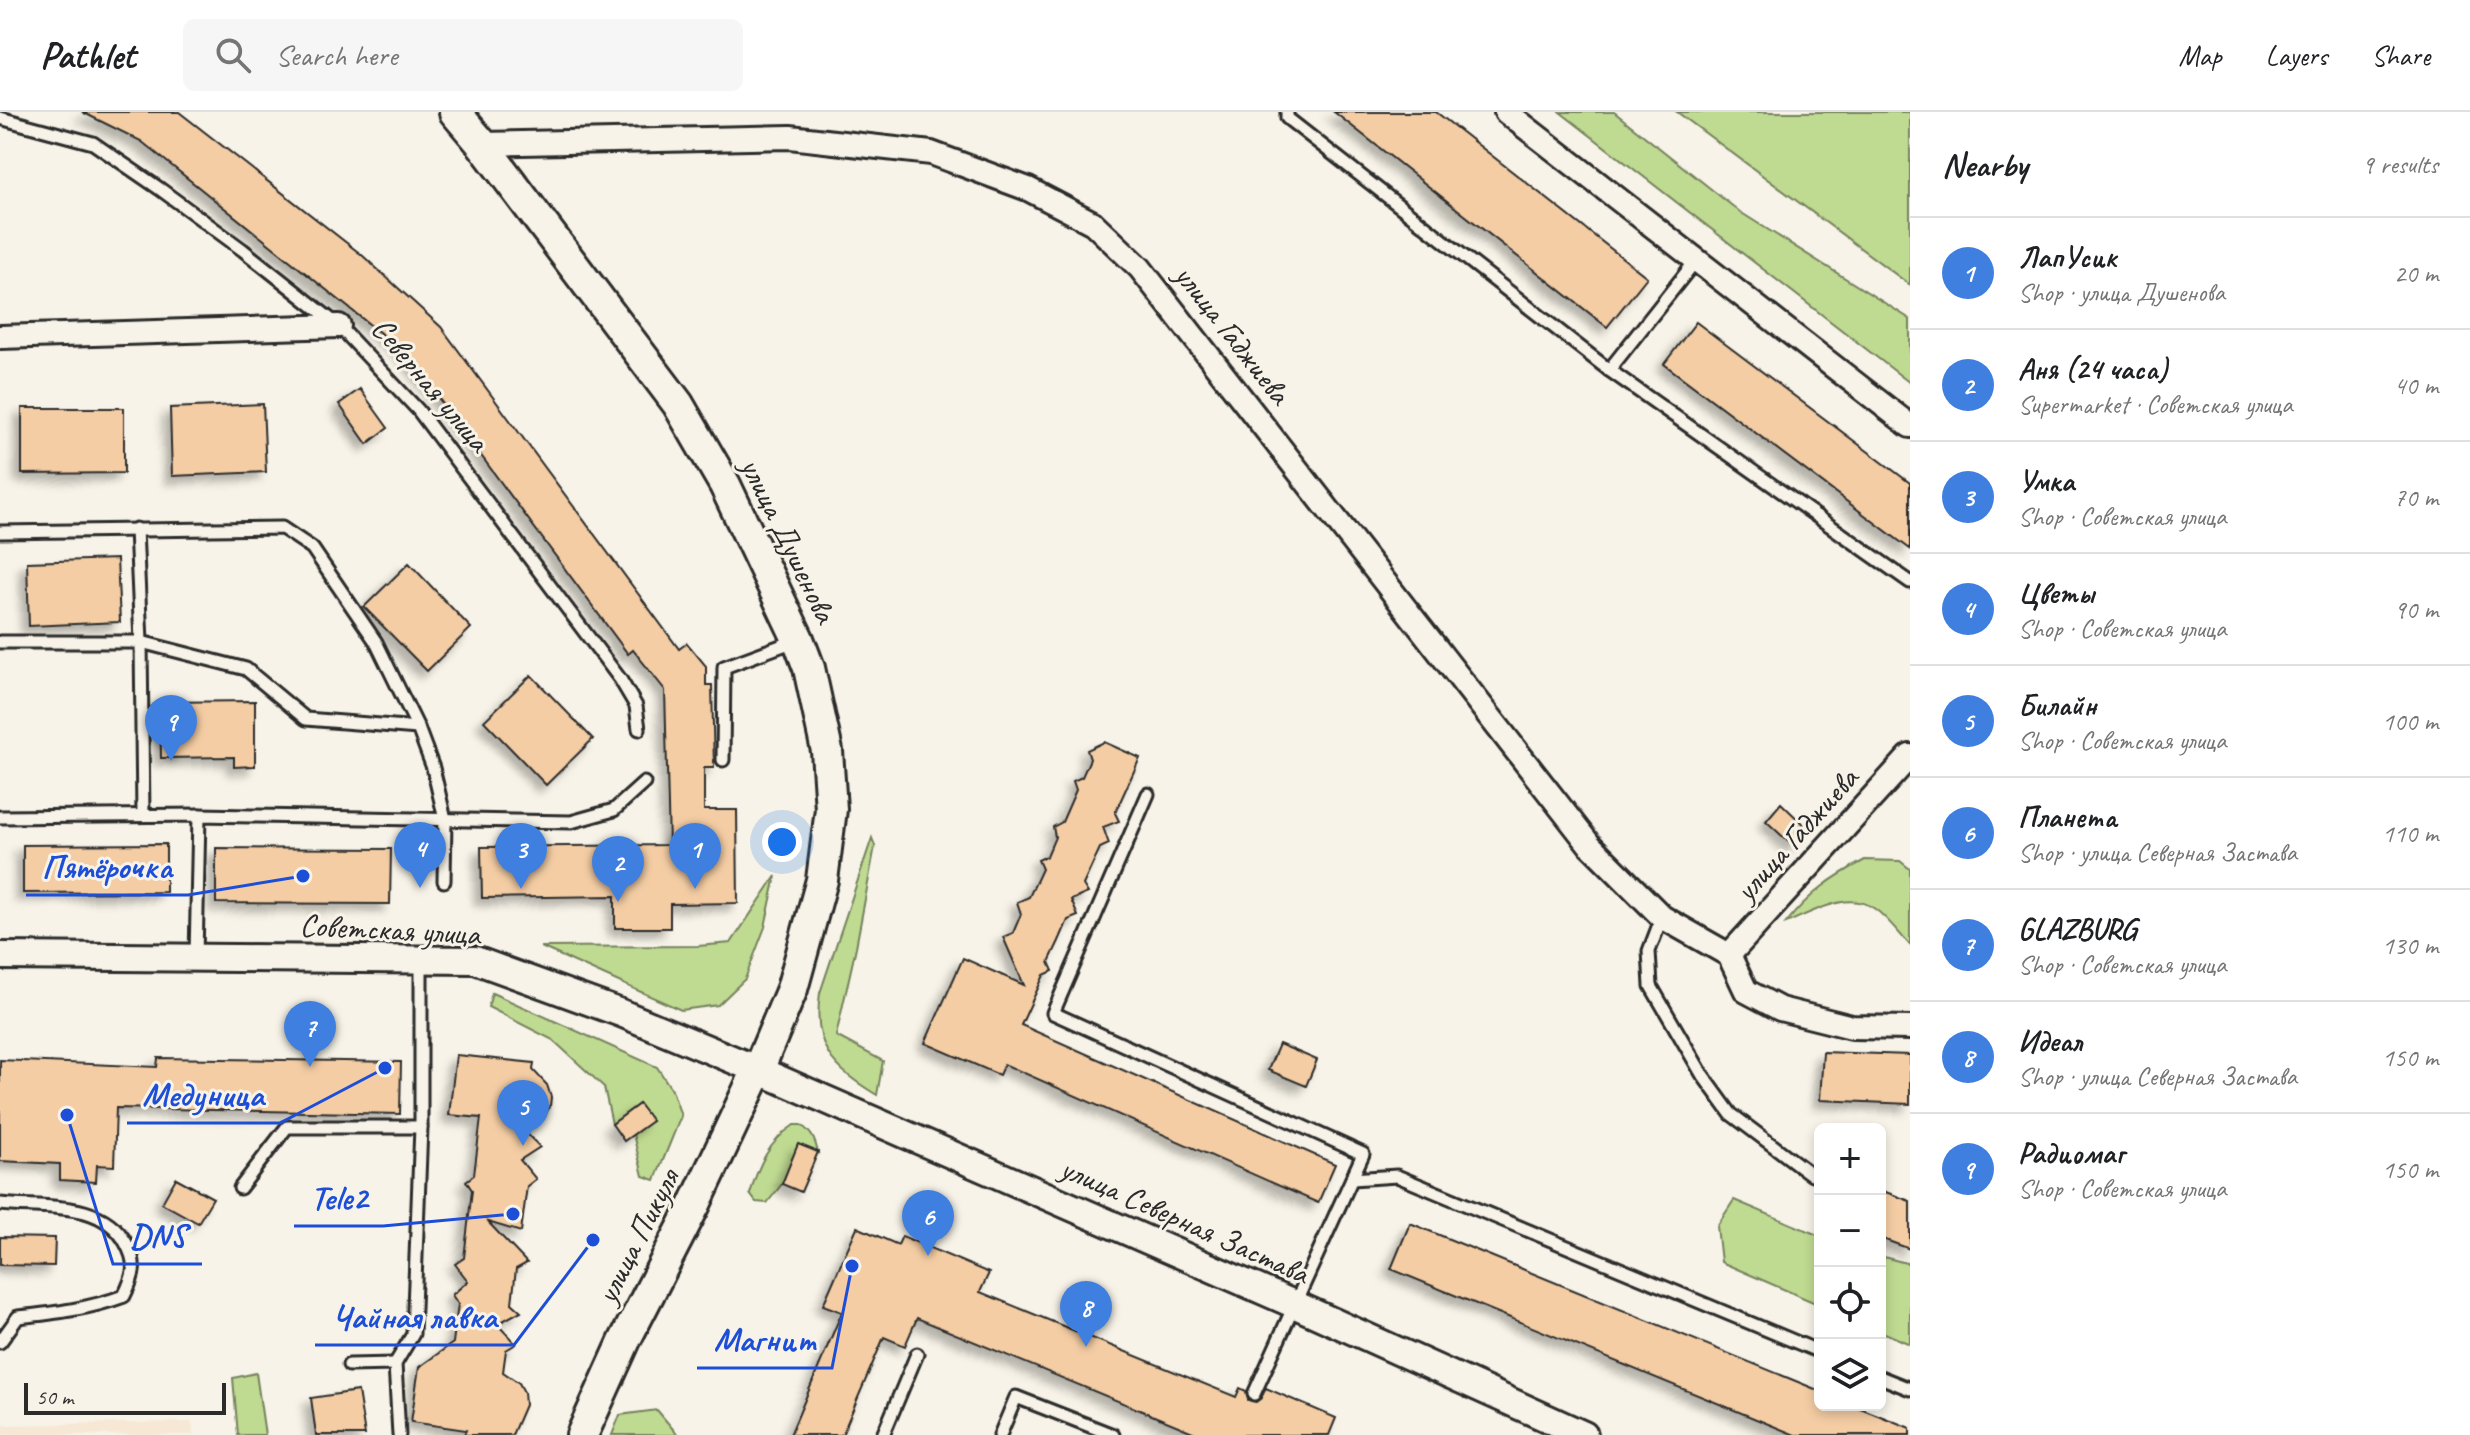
<!DOCTYPE html>
<meta charset="utf-8">
<style>
:root{--surface:#fff;--page:#f6f6f6;--text:#202124;--muted:#757577;--line:#e0e0e0;--accent:#db2777}
body{margin:0;font-family:Caveat,sans-serif;background:var(--page);color:var(--text)}
.controls{position:absolute;right:24px;bottom:24px;display:grid;overflow:hidden;border-radius:12px;box-shadow:0 4px 12px #0003}
.controls button{width:72px;height:72px;display:grid;place-items:center;padding:0;border:0;border-bottom:2px solid var(--line);background:var(--surface);color:var(--text);font:40px sans-serif}
.scale{position:absolute;left:24px;bottom:20px;width:202px;box-sizing:border-box;padding-left:8px;border:4px solid #2b2b2b;border-top:0;font-size:22px;line-height:28px;white-space:nowrap;color:#2b2b2b;-webkit-text-stroke:6px #f7f3e8;paint-order:stroke}
.you{position:absolute;left:782px;top:730px;width:28px;height:28px;margin:-20px;border:6px solid #fff;border-radius:50%;background:#1a73e8;box-shadow:0 0 0 12px #1a73e833}
.badge{display:grid;place-items:center;width:52px;height:52px;border-radius:50%;background:var(--accent);color:#fff;font-size:26px;font-weight:700}
.pin{position:absolute;translate:-50% -66px;filter:drop-shadow(0 2px 4px #0008)}
.pin::after{content:'';position:absolute;top:42px;width:28px;height:24px;background:inherit;clip-path:polygon(0 0,100% 0,50% 100%)}
.list{margin:0;padding:0;list-style:none}
h2{display:flex;justify-content:space-between;align-items:center;height:104px;margin:0;padding:0 32px;font-size:34px}
h2 small{font-size:26px;font-weight:400;color:var(--muted)}
.list li{display:grid;grid-template-columns:52px 1fr auto;gap:24px;align-items:center;box-sizing:border-box;height:112px;padding:0 32px;border-top:2px solid var(--line)}
.list b{display:block;font-size:30px;white-space:nowrap}
.list p{margin:0;font-size:26px;white-space:nowrap;color:var(--muted)}
.list em{font-size:26px;font-style:normal;color:var(--muted)}
.icon{flex:none;width:44px;height:44px;fill:none;stroke:currentColor;stroke-width:2;stroke-linecap:round;stroke-linejoin:round}
.map{position:relative;flex:none;width:1910px;height:1323px;overflow:hidden}
header{display:flex;align-items:center;gap:48px;box-sizing:border-box;height:112px;padding:0 40px;background:var(--surface);border-bottom:2px solid var(--line)}
header strong{font-size:38px}
nav{display:flex;gap:44px;margin-inline-start:auto;font-size:28px}
.search{width:560px;height:72px;background:var(--page);display:flex;align-items:center;gap:20px;box-sizing:border-box;padding:0 28px;border-radius:12px;color:var(--muted);font-size:30px}
main{display:flex}
aside{flex:1;background:var(--surface)}
.map>svg:first-child{display:block}
.built{fill:#f6e8d4}
.green{fill:#bfda91;stroke:#75825e;stroke-width:2}
.building{fill:#f4cda4;stroke:#2b2b2b;stroke-width:2;filter:url(#shadow)}
.lines{fill:none;stroke-linecap:round;stroke-linejoin:round}
.service-casing{stroke:#2b2b2b;stroke-width:17}
.minor-casing{stroke:#2b2b2b;stroke-width:28}
.tertiary-casing{stroke:#2b2b2b;stroke-width:32}
.secondary-casing{stroke:#2b2b2b;stroke-width:36}
.service{stroke:#f7f3e8;stroke-width:11}
.minor{stroke:#f7f3e8;stroke-width:22}
.tertiary{stroke:#f7f3e8;stroke-width:26}
.secondary{stroke:#f7f3e8;stroke-width:30}
.labels{text-anchor:middle;stroke-width:6;stroke-linejoin:round;paint-order:stroke}
.street-label{font-size:32px;fill:#2b2b2b;stroke:#f7f3e8}
.leader{fill:none;stroke:#1d4ed8;stroke-width:3}
.callout-dot{fill:#1d4ed8;stroke:#f7f3e8;stroke-width:3}
.callout-label{font-size:34px;text-anchor:middle;font-weight:bold;fill:#1d4ed8;stroke:#f7f3e8;stroke-width:6;stroke-linejoin:round;paint-order:stroke}
</style>
<header>
<strong>Pathlet</strong>
<div class="search"><svg class="icon" aria-label="search" viewBox="0 0 24 24"><circle cx="10" cy="10" r="6"/><path d="M15 15l6 6"/></svg>Search here</div>
<nav><a>Map</a><a>Layers</a><a>Share</a></nav>
</header>
<main>
<div class="map">
<svg width="1910" height="1323" viewBox="0 0 1910 1323">
<defs>
<filter id="shadow"><feDropShadow dx="-7" dy="7" stdDeviation="4" flood-color="#0004"/></filter>
</defs>
<rect width="100%" height="100%" fill="#f7f3e8"/>
<filter id="ink" filterUnits="userSpaceOnUse"><feTurbulence type="fractalNoise" baseFrequency=".0125" numOctaves="2"/><feDisplacementMap in="SourceGraphic" scale="16" xChannelSelector="R" yChannelSelector="G"/><feConvolveMatrix kernelMatrix="1 2 1 2 8 2 1 2 1" color-interpolation-filters="sRGB"/></filter>
<g filter="url(#ink)">
<path class="built" d="M192,1310L193,1323H0V1313Z"/>
<g class="green">
<path d="M1560,0H1614L1740,100L1910,207V271Z"/>
<path d="M1677,0H1910V173Z"/>
<path d="M872,726L875,734L856,835L836,924L883,949L877,983C833,956 812,936 820,881Z"/>
<path d="M1865,748L1900,749L1910,757V833C1899,822 1888,806 1875,797C1849,777 1811,801 1786,811C1810,781 1831,766 1865,748Z"/>
<path d="M776,764L765,815L745,867L718,893L681,898L541,835L698,834L731,831Z"/>
<path d="M492,881L657,955L672,978L681,1004L655,1068L643,1064L633,1022L651,1009L639,992L612,1012L604,975L553,928L488,895Z"/>
<path d="M794,1013H801C812,1021 815,1027 818,1041L798,1033L782,1072L767,1091L756,1090L750,1082C758,1054 769,1029 794,1013Z"/>
<path d="M1734,1088L1820,1124V1193L1721,1150L1717,1114Z"/>
<path d="M1880,1144L1910,1152V1232L1880,1219Z"/>
<path d="M256,1261L265,1323H238L233,1266Z"/>
<path d="M657,1298L678,1323H612L620,1303Z"/>
</g>
<g class="building">
<path d="M82,0H179L362,143L441,215L679,537L687,531L706,554V573H712L714,656H704V698H737L738,791L670,792V816H615V784L482,786L481,735L669,733L665,578L633,538L628,542L405,241L141,29Z"/>
<path d="M1334,0H1436L1647,165L1607,215Z"/>
<path d="M1696,210L1910,371V437L1664,252Z"/>
<path d="M360,277L388,316L367,332L339,292Z"/>
<path d="M263,292L266,360L172,364L170,296Z"/>
<path d="M22,296H124V361L22,362Z"/>
<path d="M117,447L120,510L29,514L27,450Z"/>
<path d="M409,451L471,516L427,559L364,495Z"/>
<path d="M531,563L593,627L546,673L484,609Z"/>
<path d="M255,589V654L234,655V645L161,646L160,590Z"/>
<path d="M1104,630L1140,646L1115,701L1119,709L1103,715L1109,732L1100,736L1083,773L1088,781L1071,788L1078,804L1068,808L1059,829L1049,850L1053,859L1044,863L1021,913L1335,1052L1318,1091L1004,952L999,963L925,931L963,846L1024,873L1003,825L1013,821L1021,802L1017,790L1029,785L1042,757L1038,748L1047,744L1055,725L1053,715L1062,710L1076,678L1073,669L1082,665L1090,647L1087,638Z"/>
<path d="M1781,691L1808,717L1793,734L1766,709Z"/>
<path d="M166,732V780L23,781V733Z"/>
<path d="M216,736L391,737L390,792L216,791Z"/>
<path d="M1279,932L1317,948L1306,974L1268,958Z"/>
<path d="M1823,940L1910,943V992L1820,988Z"/>
<path d="M456,943L534,951L533,958L547,973L551,985L550,994L544,1005L525,1020L540,1035L520,1048L536,1067L527,1074L521,1120L488,1110L527,1151L516,1157L512,1191L521,1199L497,1212L516,1232L506,1238L503,1260L519,1271L524,1280L525,1293L512,1323H464L466,1318L411,1310L419,1255L453,1231L458,1192L452,1183L468,1169L455,1152L464,1146L472,1078L466,1069L474,1063L481,1006L449,1003Z"/>
<path d="M158,946L401,950L400,1002L116,996L114,1054L97,1053L96,1070L60,1068V1052L0,1049V948L157,955Z"/>
<path d="M639,992L652,1009L624,1029L612,1012Z"/>
<path d="M798,1032L818,1040L801,1080L782,1072Z"/>
<path d="M176,1066L213,1086L198,1111L162,1091Z"/>
<path d="M1880,1078L1910,1089V1137L1880,1126Z"/>
<path d="M1410,1111L1820,1279V1293H1853L1910,1316V1323H1795L1391,1157Z"/>
<path d="M857,1115L898,1133L902,1124L989,1161L980,1180L1236,1285L1240,1276L1246,1279L1248,1288L1256,1290L1261,1286L1266,1276L1336,1306L1329,1323H1200L917,1206L905,1234L884,1225L842,1323H790L842,1200L823,1193Z"/>
<path d="M0,1125L55,1126L54,1154L0,1153Z"/>
<path d="M358,1279L365,1323H316L311,1286Z"/>
</g>
<g class="lines">
<g class="service-casing">
<g id="service">
<path d="M1287,0V6L1609,258L1910,470"/>
<path d="M0,6L93,31L160,77L243,138L339,214L418,298L620,567L636,594L639,617"/>
<path d="M1609,258L1697,147"/>
<path d="M136,417L141,530L143,703"/>
<path d="M0,420L282,416L312,436L376,530L418,616"/>
<path d="M0,530H141L246,557L306,607L418,616L433,656L445,707L444,769"/>
<path d="M723,648L724,555L797,528"/>
<path d="M1148,682L1053,901L1363,1042L1254,1282"/>
<path d="M0,705L199,703L571,710L614,698L644,671"/>
<path d="M1662,805L1649,839L1651,874L1702,962L1731,1002L1812,1063"/>
<path d="M196,845L199,703"/>
<path d="M1352,1067L1397,1064L1820,1240"/>
<path d="M240,1076L287,1015H421V847"/>
<path d="M0,1092C43,1097 102,1087 126,1131C138,1152 134,1164 124,1184C89,1197 55,1201 18,1205L0,1230"/>
<path d="M349,1253L395,1252"/>
<path d="M1880,1265L1910,1277"/>
<path d="M399,1323L395,1252L413,1222L421,1015"/>
<path d="M883,1323L917,1242"/>
<path d="M1000,1323L1016,1285L1113,1323"/>
</g>
</g>
<g class="minor-casing">
<g id="minor">
<path d="M1506,0L1910,314"/>
<path d="M482,32L790,25L931,41L1028,77L1093,111L1140,156L1589,732L1662,805L1729,843L1746,879L1780,897L1852,915L1910,916"/>
<path d="M0,225L339,214"/>
<path d="M1729,843L1910,644"/>
</g>
</g>
<g class="tertiary-casing">
<path id="tertiary" d="M0,844L475,848L621,901L758,958L1296,1193L1584,1323"/>
</g>
<g class="secondary-casing">
<path id="secondary" d="M455,0L482,32L678,292L725,373L798,527L809,556L827,639L831,697L822,768L792,877L758,958L694,1094L625,1228L582,1323"/>
</g>
<use href="#service" class="service"/>
<use href="#minor" class="minor"/>
<use href="#tertiary" class="tertiary"/>
<use href="#secondary" class="secondary"/>
</g>
</g>
<g class="labels">
<g class="street-label">
<text transform="translate(1233 222) rotate(52)" y="11">улица Гаджиева</text>
<text transform="translate(431 272) rotate(50)" y="11">Северная улица</text>
<text transform="translate(789 428) rotate(64)" y="11">улица Душенова</text>
<text transform="translate(1796 722) rotate(-48)" y="11">улица Гаджиева</text>
<text transform="translate(390 817) rotate(3)" y="11">Советская улица</text>
<text transform="translate(1185 1108) rotate(24)" y="11">улица Северная Застава</text>
<text transform="translate(637 1124) rotate(-63)" y="11">улица Пикуля</text>
</g>
</g>
<path class="leader" d="M303 764L188 783H26M385 956L280 1011H127M513 1102L383 1114H294M67 1003L113 1152H202M593 1128L514 1233H315M852 1154L832 1256H697"/>
<g class="callout-dot">
<circle cx="303" cy="764" r="8"/>
<circle cx="385" cy="956" r="8"/>
<circle cx="513" cy="1102" r="8"/>
<circle cx="67" cy="1003" r="8"/>
<circle cx="593" cy="1128" r="8"/>
<circle cx="852" cy="1154" r="8"/>
</g>
<g class="callout-label">
<text x="107" y="766">Пятёрочка</text>
<text x="203" y="994">Медуница</text>
<text x="339" y="1097">Tele2</text>
<text x="158" y="1135">DNS</text>
<text x="414" y="1216">Чайная лавка</text>
<text x="765" y="1239">Магнит</text>
</g>
</svg>
<div class="controls">
<button>+</button>
<button>−</button>
<button><svg class="icon" aria-label="locate" viewBox="0 0 24 24"><circle cx="12" cy="12" r="6"/><path d="M12 2v4M12 18v4M2 12h4M18 12h4"/></svg></button>
<button><svg class="icon" aria-label="layers" viewBox="0 0 24 24"><path d="M12 4l9 5-9 5-9-5zM3 14l9 5 9-5"/></svg></button>
</div>
<div class="scale">50 m</div>
<div class="you"></div>
<div class="pin badge" style="left:695px;top:777px;background:#3f7fe0">1</div>
<div class="pin badge" style="left:618px;top:790px;background:#3f7fe0">2</div>
<div class="pin badge" style="left:521px;top:777px;background:#3f7fe0">3</div>
<div class="pin badge" style="left:420px;top:776px;background:#3f7fe0">4</div>
<div class="pin badge" style="left:523px;top:1034px;background:#3f7fe0">5</div>
<div class="pin badge" style="left:928px;top:1144px;background:#3f7fe0">6</div>
<div class="pin badge" style="left:310px;top:955px;background:#3f7fe0">7</div>
<div class="pin badge" style="left:1086px;top:1235px;background:#3f7fe0">8</div>
<div class="pin badge" style="left:171px;top:649px;background:#3f7fe0">9</div>
</div>
<aside>
<h2>Nearby<small>9 results</small></h2>
<ul class="list">
<li><span class="badge" style="background:#3f7fe0">1</span><div><b>ЛапУсик</b><p>Shop · улица Душенова</p></div><em>20 m</em></li>
<li><span class="badge" style="background:#3f7fe0">2</span><div><b>Аня (24 часа)</b><p>Supermarket · Советская улица</p></div><em>40 m</em></li>
<li><span class="badge" style="background:#3f7fe0">3</span><div><b>Умка</b><p>Shop · Советская улица</p></div><em>70 m</em></li>
<li><span class="badge" style="background:#3f7fe0">4</span><div><b>Цветы</b><p>Shop · Советская улица</p></div><em>90 m</em></li>
<li><span class="badge" style="background:#3f7fe0">5</span><div><b>Билайн</b><p>Shop · Советская улица</p></div><em>100 m</em></li>
<li><span class="badge" style="background:#3f7fe0">6</span><div><b>Планета</b><p>Shop · улица Северная Застава</p></div><em>110 m</em></li>
<li><span class="badge" style="background:#3f7fe0">7</span><div><b>GLAZBURG</b><p>Shop · Советская улица</p></div><em>130 m</em></li>
<li><span class="badge" style="background:#3f7fe0">8</span><div><b>Идеал</b><p>Shop · улица Северная Застава</p></div><em>150 m</em></li>
<li><span class="badge" style="background:#3f7fe0">9</span><div><b>Радиомаг</b><p>Shop · Советская улица</p></div><em>150 m</em></li>
</ul>
</aside>
</main>
